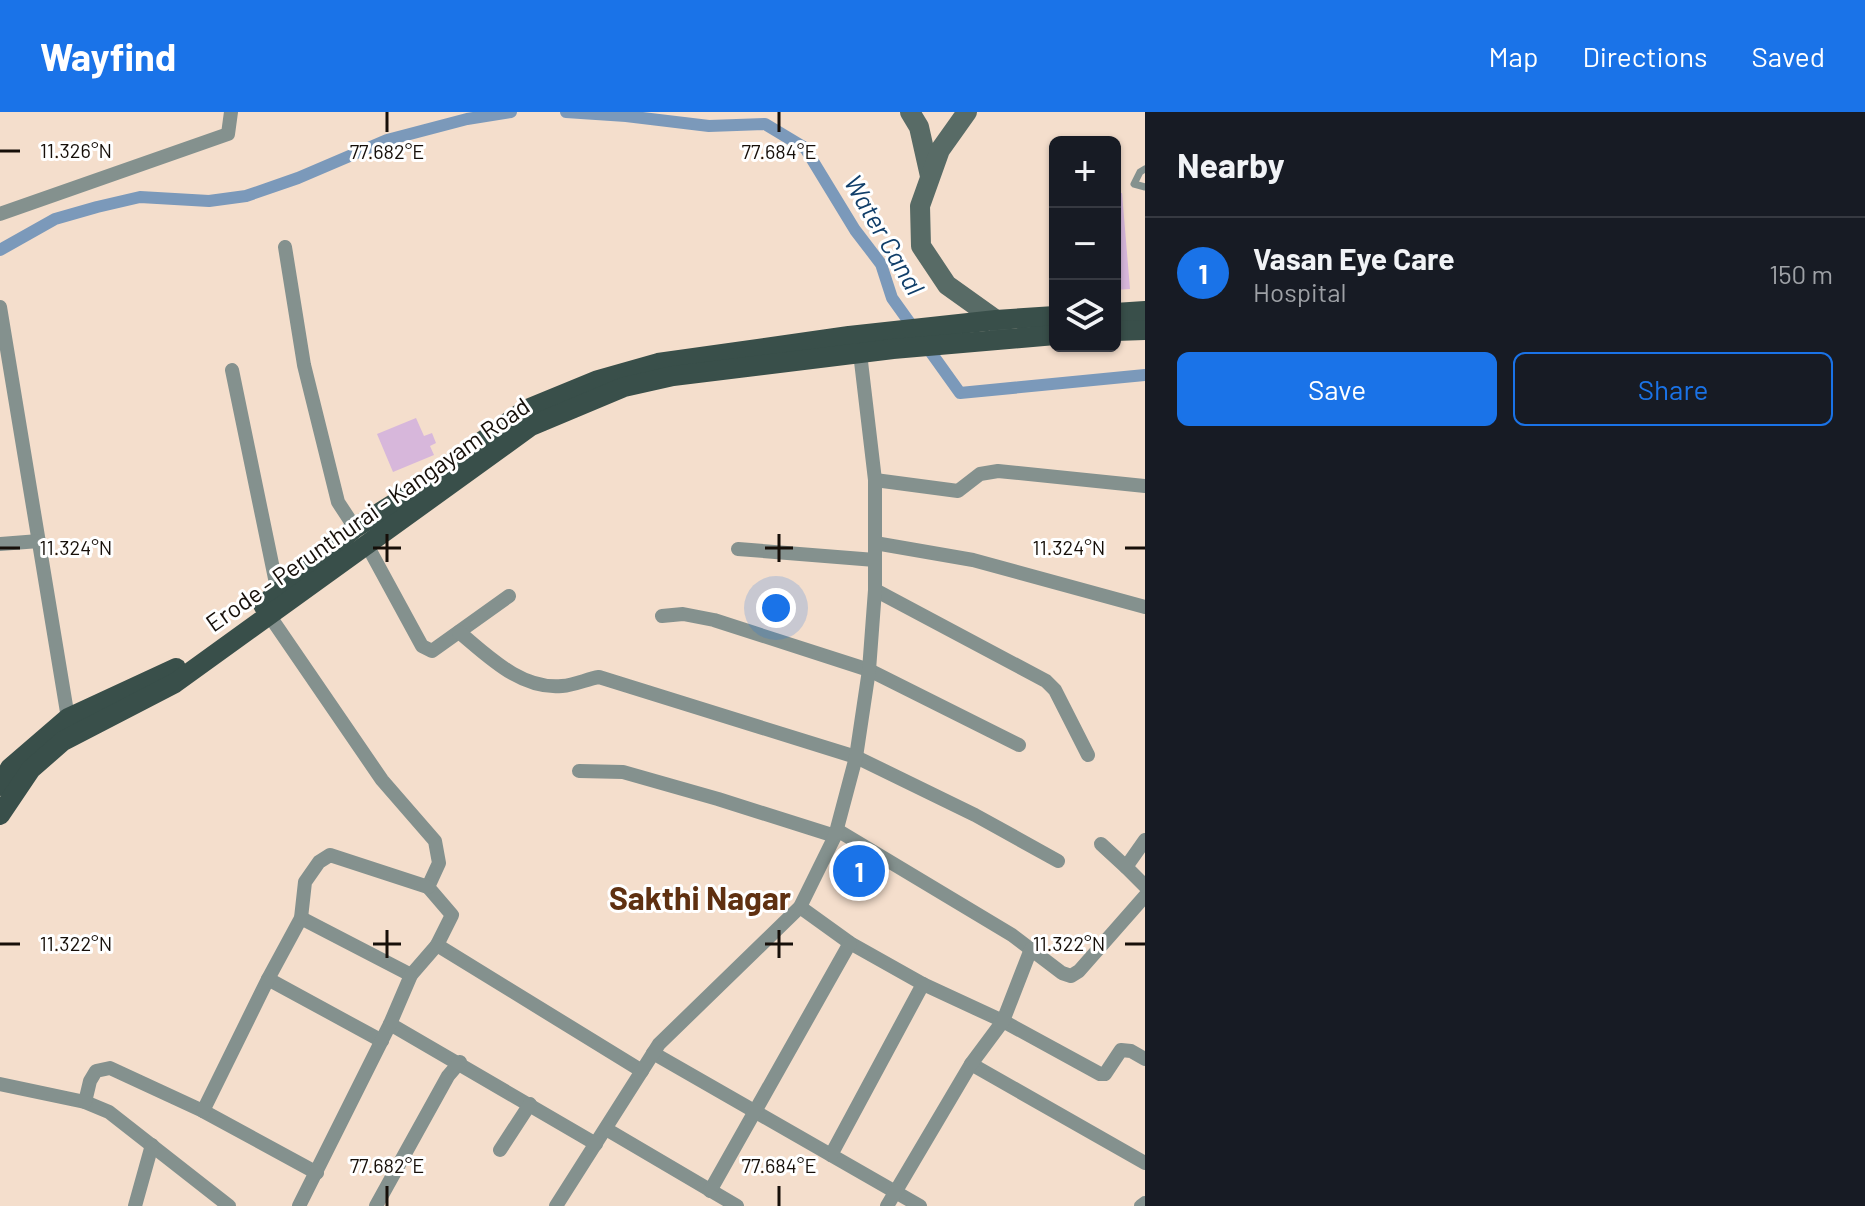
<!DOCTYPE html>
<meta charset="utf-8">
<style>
:root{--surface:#171b24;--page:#242831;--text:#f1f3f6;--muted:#9ea1a6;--line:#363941;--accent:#1a73e8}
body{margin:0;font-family:Barlow,sans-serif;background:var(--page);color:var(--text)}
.controls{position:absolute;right:24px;top:24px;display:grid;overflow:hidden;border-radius:12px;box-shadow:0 2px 6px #0004}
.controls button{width:72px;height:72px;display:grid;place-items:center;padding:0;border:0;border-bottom:2px solid var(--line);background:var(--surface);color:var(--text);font:40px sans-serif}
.you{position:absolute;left:776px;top:496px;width:28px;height:28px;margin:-20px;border:6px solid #fff;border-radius:50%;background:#1a73e8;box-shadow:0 0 0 12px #1a73e833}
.badge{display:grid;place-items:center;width:52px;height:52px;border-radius:50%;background:var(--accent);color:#fff;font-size:26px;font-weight:700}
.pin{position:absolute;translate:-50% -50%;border:4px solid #fff;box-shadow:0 2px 8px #0006}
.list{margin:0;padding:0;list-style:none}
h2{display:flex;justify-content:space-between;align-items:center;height:104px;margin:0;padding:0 32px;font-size:34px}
h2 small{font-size:26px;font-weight:400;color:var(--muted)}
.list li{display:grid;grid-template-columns:52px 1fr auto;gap:24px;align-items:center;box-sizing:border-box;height:112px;padding:0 32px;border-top:2px solid var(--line)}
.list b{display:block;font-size:30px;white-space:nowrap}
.list p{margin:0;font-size:26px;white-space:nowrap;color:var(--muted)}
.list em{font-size:26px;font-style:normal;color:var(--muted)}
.actions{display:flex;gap:16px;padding:24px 32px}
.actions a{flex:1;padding:18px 0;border:2px solid var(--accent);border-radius:12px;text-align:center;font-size:28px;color:var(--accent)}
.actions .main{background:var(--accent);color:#fff}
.icon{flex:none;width:44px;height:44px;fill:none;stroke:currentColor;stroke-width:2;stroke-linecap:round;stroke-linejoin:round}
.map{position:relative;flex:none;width:1145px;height:1094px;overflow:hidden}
header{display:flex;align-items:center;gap:48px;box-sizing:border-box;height:112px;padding:0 40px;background:var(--accent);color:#fff}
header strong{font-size:38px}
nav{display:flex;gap:44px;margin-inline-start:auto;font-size:28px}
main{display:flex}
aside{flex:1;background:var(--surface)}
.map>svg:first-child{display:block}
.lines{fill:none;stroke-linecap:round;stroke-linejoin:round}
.canal{stroke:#7b99ba;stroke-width:12}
.building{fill:#d7b7db}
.lane{stroke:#84918e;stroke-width:7}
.street{stroke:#84918e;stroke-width:14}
.secondary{stroke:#586b66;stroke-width:20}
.primary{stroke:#394f4a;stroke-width:20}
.ticks{fill:none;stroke:#160f09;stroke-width:3}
.labels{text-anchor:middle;stroke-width:6;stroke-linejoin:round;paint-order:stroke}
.street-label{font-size:24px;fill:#160f09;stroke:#fff}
.water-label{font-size:26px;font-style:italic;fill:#103e69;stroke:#fff}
.district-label{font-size:32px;font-weight:bold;fill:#5f3011;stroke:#fff}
.ticks-label{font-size:20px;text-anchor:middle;fill:#160f09;stroke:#fff;stroke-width:6;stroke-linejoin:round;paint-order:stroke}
</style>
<header>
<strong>Wayfind</strong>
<nav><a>Map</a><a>Directions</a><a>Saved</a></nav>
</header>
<main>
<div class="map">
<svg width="1145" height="1094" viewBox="0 0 1145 1094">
<rect width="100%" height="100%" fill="#f4decc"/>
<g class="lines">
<g class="canal">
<path d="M566,0L626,4L709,14L765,12L805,36L855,118L881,152L892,186L960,281L1145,263"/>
<path d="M0,138L55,107L97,95L140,85L209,89L246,84L298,66L387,28L467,7L511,0"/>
</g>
</g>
<g class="building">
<path d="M1115,81H1122L1130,177L1115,178Z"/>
<path d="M416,306L424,324L432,321L436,331L430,334L434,343L393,360L377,322Z"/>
<path d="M858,748L869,754L855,779L844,772Z"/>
</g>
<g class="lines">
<path class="lane" d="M1145,57L1140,60L1134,72L1145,75"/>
<g class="street">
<path d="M0,102L228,22L231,0"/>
<path d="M285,135L304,253L338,390L355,416"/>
<path d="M0,195L68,606"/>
<path d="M232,258L278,481"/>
<path d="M875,368L958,379L980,362L998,359L1145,374"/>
<path d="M875,431L973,448L1145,495"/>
<path d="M0,432L39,429"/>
<path d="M367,433L422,534L432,539L509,484"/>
<path d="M738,437L875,448"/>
<path d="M875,478L1046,569L1055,578L1088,643"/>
<path d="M269,503L382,668L435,729L439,751L428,775L452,803L437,833L642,959"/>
<path d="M662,504L683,502L714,508L869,558L1019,633"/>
<path d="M459,520C488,544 521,578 562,574C575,573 587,567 599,565L856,645L975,703L1058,749"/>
<path d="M579,659L623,660L718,687L835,724"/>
<path d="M837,718L1012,823L1062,861L1071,864L1079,859L1145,784"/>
<path d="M1145,728L1126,755L1145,774"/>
<path d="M1101,732L1126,755"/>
<path d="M800,795L850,831L923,872L1003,909L1100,962H1105L1121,938L1131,939L1145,947"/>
<path d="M301,806L411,863"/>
<path d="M268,867L382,929"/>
<path d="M390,912L596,1032"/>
<path d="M653,941L920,1094"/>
<path d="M971,952L1145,1051"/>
<path d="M0,972L85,990L109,1000L229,1094"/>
<path d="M85,990L90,969L96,959L110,956L203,999L317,1061"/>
<path d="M203,999L268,867L301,806L305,770L319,750L330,743L428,775"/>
<path d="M606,1017L737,1094"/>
<path d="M500,1038L530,992"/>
<path d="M831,1043L923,872"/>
<path d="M710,1079L850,831"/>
<path d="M135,1094L152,1033"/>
<path d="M299,1094L390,912L411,863L437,833"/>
<path d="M376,1094L448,964L460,950"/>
<path d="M556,1094L659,932L800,795L835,724L856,645L869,558L875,478V368L860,241"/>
<path d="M887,1094L971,952L1003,909L1031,837"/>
<path d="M1141,1094L1145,1091"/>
</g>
<g class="secondary">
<path d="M910,0L919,15L930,64"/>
<path d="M967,0L940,38L920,94L921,134L947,173L996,208L1001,218"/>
</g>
<g class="primary">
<path d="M1115,201L1145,199"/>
<path d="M1115,219L1145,218"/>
<path d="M263,493L355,416L411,381L525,298L598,268L658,251L849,224L996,208L1055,204"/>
<path d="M0,674L10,656L68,606L176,556"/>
<path d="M0,703L31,657L63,629L175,571L531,314L624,275L673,264L893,237L1055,223"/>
</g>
</g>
<path class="ticks" d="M387,0V20M779,0V20M0,39H20M387,422V450M779,422V450M0,436H20M373,436H401M765,436H793M1125,436H1145M387,818V846M779,818V846M0,832H20M373,832H401M765,832H793M1125,832H1145M387,1074V1094M779,1074V1094"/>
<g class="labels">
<g class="street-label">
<text transform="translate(368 403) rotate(-35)" y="8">Erode - Perunthurai - Kangayam Road</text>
</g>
<g class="water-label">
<text transform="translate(884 123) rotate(60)" y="9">Water Canal</text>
</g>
<g class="district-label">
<text x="700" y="798">Sakthi Nagar</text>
</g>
</g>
<g class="ticks-label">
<text x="76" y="46">11.326°N</text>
<text x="387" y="47">77.682°E</text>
<text x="779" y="47">77.684°E</text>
<text x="76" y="443">11.324°N</text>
<text x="1069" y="443">11.324°N</text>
<text x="76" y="839">11.322°N</text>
<text x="1069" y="839">11.322°N</text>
<text x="387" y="1061">77.682°E</text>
<text x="779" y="1061">77.684°E</text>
</g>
</svg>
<div class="controls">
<button>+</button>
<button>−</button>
<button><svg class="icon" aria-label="layers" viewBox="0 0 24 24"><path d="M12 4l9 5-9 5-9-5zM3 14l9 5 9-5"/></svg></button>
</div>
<div class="you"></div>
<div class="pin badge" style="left:859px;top:759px">1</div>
</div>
<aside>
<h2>Nearby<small></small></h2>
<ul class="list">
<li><span class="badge">1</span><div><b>Vasan Eye Care</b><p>Hospital</p></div><em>150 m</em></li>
</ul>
<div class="actions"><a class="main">Save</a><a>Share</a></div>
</aside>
</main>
